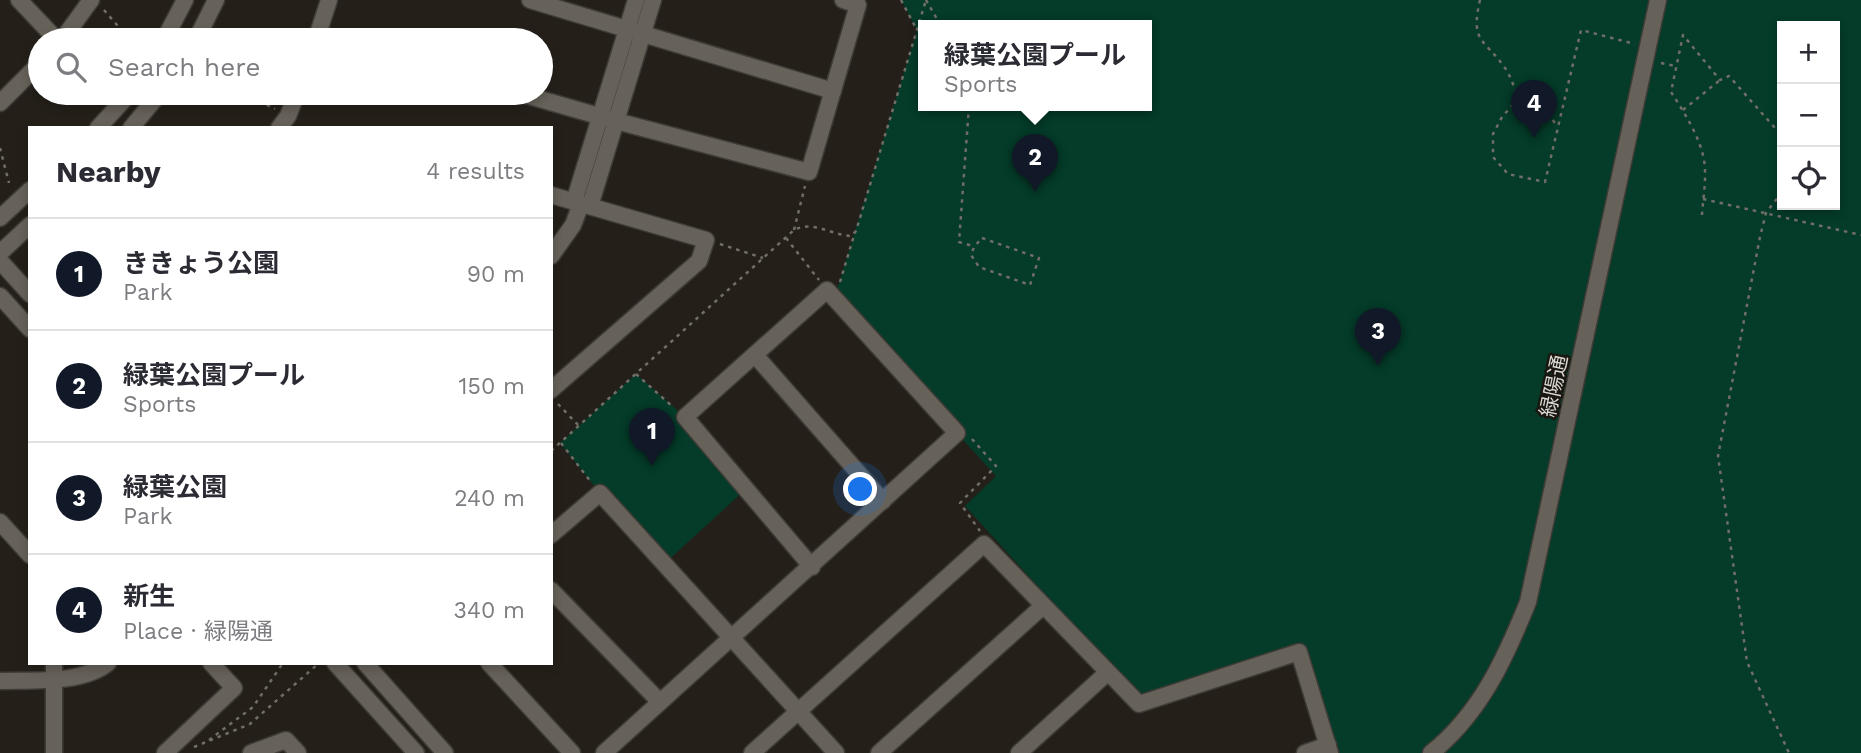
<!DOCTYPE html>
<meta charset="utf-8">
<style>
:root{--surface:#fff;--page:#f7f7f7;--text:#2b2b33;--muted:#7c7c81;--line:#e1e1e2;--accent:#111827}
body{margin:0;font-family:"Work Sans","Noto Sans JP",sans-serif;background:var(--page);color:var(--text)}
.controls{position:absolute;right:21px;top:21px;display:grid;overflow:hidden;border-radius:0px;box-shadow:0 4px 10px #0003}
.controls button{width:63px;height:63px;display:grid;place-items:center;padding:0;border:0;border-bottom:2px solid var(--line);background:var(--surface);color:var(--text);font:35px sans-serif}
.you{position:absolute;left:861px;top:490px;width:24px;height:24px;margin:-18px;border:5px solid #fff;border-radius:50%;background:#1a73e8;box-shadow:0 0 0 10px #1a73e833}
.badge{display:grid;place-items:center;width:46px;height:46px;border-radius:50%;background:var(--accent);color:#fff;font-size:23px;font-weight:700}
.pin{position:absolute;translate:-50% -58px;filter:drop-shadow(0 2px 4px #0008)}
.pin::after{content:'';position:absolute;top:37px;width:24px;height:21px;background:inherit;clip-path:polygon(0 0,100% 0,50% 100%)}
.popup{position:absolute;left:918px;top:20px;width:234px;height:91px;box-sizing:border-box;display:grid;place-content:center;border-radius:0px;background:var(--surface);filter:drop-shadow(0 2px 5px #0005);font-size:23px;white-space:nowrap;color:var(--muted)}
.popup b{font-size:26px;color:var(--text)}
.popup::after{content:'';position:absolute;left:50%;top:100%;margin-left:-14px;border:14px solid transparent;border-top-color:var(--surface)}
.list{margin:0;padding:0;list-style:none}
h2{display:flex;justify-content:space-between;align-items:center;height:91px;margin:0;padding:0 28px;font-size:30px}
h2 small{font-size:23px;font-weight:400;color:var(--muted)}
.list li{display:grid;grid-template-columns:46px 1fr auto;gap:21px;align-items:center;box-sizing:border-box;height:112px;padding:0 28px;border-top:2px solid var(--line)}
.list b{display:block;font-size:26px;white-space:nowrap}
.list p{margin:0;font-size:23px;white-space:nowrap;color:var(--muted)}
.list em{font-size:23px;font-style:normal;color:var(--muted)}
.icon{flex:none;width:38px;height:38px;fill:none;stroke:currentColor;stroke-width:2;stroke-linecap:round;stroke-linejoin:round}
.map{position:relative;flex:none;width:1861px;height:753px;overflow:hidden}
.search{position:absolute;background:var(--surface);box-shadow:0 4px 10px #0003;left:28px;top:28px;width:525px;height:77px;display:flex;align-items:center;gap:18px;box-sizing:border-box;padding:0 24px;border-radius:38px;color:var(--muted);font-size:26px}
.panel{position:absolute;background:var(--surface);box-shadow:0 4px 10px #0003;left:28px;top:126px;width:525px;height:539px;border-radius:0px}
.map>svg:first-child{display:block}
.green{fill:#043b29;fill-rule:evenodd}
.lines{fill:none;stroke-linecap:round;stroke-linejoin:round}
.minor-casing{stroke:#3e3b36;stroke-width:19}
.path{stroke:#716e68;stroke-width:2.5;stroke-dasharray:3.5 5;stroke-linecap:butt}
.minor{stroke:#66625a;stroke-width:16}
.labels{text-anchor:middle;stroke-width:5;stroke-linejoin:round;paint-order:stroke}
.street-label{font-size:21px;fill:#dad8d3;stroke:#1a1710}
</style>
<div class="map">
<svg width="1861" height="753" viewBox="0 0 1861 753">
<rect width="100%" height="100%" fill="#242019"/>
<g class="green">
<path d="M901,0H1861V753H1337L1302,646L1136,695L965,506L996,476L834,299L917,30ZM923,26H1147V106H923ZM1782,26H1835V205H1782Z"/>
<path d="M636,374L685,417L745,490L664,564L600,493L560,443Z"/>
</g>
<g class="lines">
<g class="minor-casing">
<g id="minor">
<path d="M19,0L57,40"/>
<path d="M530,0L833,91"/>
<path d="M318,34L340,40"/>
<path d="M62,40L91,0"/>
<path d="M164,40L185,0"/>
<path d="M196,40L216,0"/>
<path d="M316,40L329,0"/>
<path d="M519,93L616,121L809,172L858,5L843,0"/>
<path d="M0,103L40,63"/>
<path d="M98,128L130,93"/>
<path d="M131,128L160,93"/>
<path d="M279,128L288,116L297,93"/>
<path d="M551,195L706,240L699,261L551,390"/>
<path d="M574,202L636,0"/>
<path d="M590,206L653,0"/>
<path d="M0,218L30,190"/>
<path d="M0,253L30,225"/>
<path d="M551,256L573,225L581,204"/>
<path d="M0,261L30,294"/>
<path d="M0,296L30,329"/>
<path d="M755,355L883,501"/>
<path d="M0,522L30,555"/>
<path d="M551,535L600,493L836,753"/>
<path d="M551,590L660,702"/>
<path d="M54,663V753"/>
<path d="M335,663L416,753"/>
<path d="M365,663L445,753"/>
<path d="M489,663L572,753"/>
<path d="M0,681C32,680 82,684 108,663"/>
<path d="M165,753L234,688L211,663"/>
<path d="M251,753L286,740L298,753"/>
<path d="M604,753L957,433L827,290L685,417L812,567"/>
<path d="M752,753L984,544L1139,704L1299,652L1330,753"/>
<path d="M879,753L1043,606"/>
<path d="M1019,753L1107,673"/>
<path d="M1305,753L1328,745"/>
<path d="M1431,753C1480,714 1505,659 1528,602L1658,0"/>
</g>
</g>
<g class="path">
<path d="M901,0L916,28"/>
<path d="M926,0L941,26"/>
<path d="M1480,0C1470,43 1484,38 1505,68C1511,76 1514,89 1519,98L1536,102L1557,125"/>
<path d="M104,10L130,40"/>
<path d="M1661,63L1675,66"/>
<path d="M244,93L275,109"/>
<path d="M1519,98L1502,117L1493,134V157L1508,174L1545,182L1581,30L1635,44"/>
<path d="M969,106L959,242L973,246"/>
<path d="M1683,110L1720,80"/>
<path d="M0,148L9,183"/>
<path d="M1782,192L1766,213L1760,237L1718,456L1747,662L1789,753"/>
<path d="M1703,199L1861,235"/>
<path d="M1702,215C1703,198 1707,178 1704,160C1700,137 1684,112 1671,92L1683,35L1720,80L1729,76L1782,136"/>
<path d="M794,230L805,186"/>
<path d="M786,238L819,280"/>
<path d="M982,238L1039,258L1030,285L979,267L971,255L974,247Z"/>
<path d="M720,244L763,258"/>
<path d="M840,282L855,232"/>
<path d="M636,374L673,407"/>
<path d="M558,404L580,427"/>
<path d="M972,439L996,466L960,503L980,531"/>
<path d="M561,443L591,482"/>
<path d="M551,451L794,230C813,220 831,235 851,236L856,231L926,0"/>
<path d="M209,740L253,707L283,663"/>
<path d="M194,747L250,724L319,663"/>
</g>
<use href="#minor" class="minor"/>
</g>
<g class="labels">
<g class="street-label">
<text transform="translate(1554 386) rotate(-78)" y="7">緑陽通</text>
</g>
</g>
</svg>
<div class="controls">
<button>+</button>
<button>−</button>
<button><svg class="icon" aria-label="locate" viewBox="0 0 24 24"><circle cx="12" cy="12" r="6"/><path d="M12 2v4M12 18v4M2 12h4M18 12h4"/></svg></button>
</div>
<div class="you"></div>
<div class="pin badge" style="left:652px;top:466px">1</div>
<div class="pin badge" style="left:1035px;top:192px">2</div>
<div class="popup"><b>緑葉公園プール</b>Sports</div>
<div class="pin badge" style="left:1378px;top:366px">3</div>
<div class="pin badge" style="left:1534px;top:138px">4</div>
<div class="search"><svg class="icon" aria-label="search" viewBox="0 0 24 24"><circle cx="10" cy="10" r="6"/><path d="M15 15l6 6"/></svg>Search here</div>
<section class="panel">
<h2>Nearby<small>4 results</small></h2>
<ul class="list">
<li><span class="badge">1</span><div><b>ききょう公園</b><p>Park</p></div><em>90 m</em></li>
<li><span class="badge">2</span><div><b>緑葉公園プール</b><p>Sports</p></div><em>150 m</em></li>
<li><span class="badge">3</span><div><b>緑葉公園</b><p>Park</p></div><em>240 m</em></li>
<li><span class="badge">4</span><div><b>新生</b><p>Place · 緑陽通</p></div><em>340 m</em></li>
</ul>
</section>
</div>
